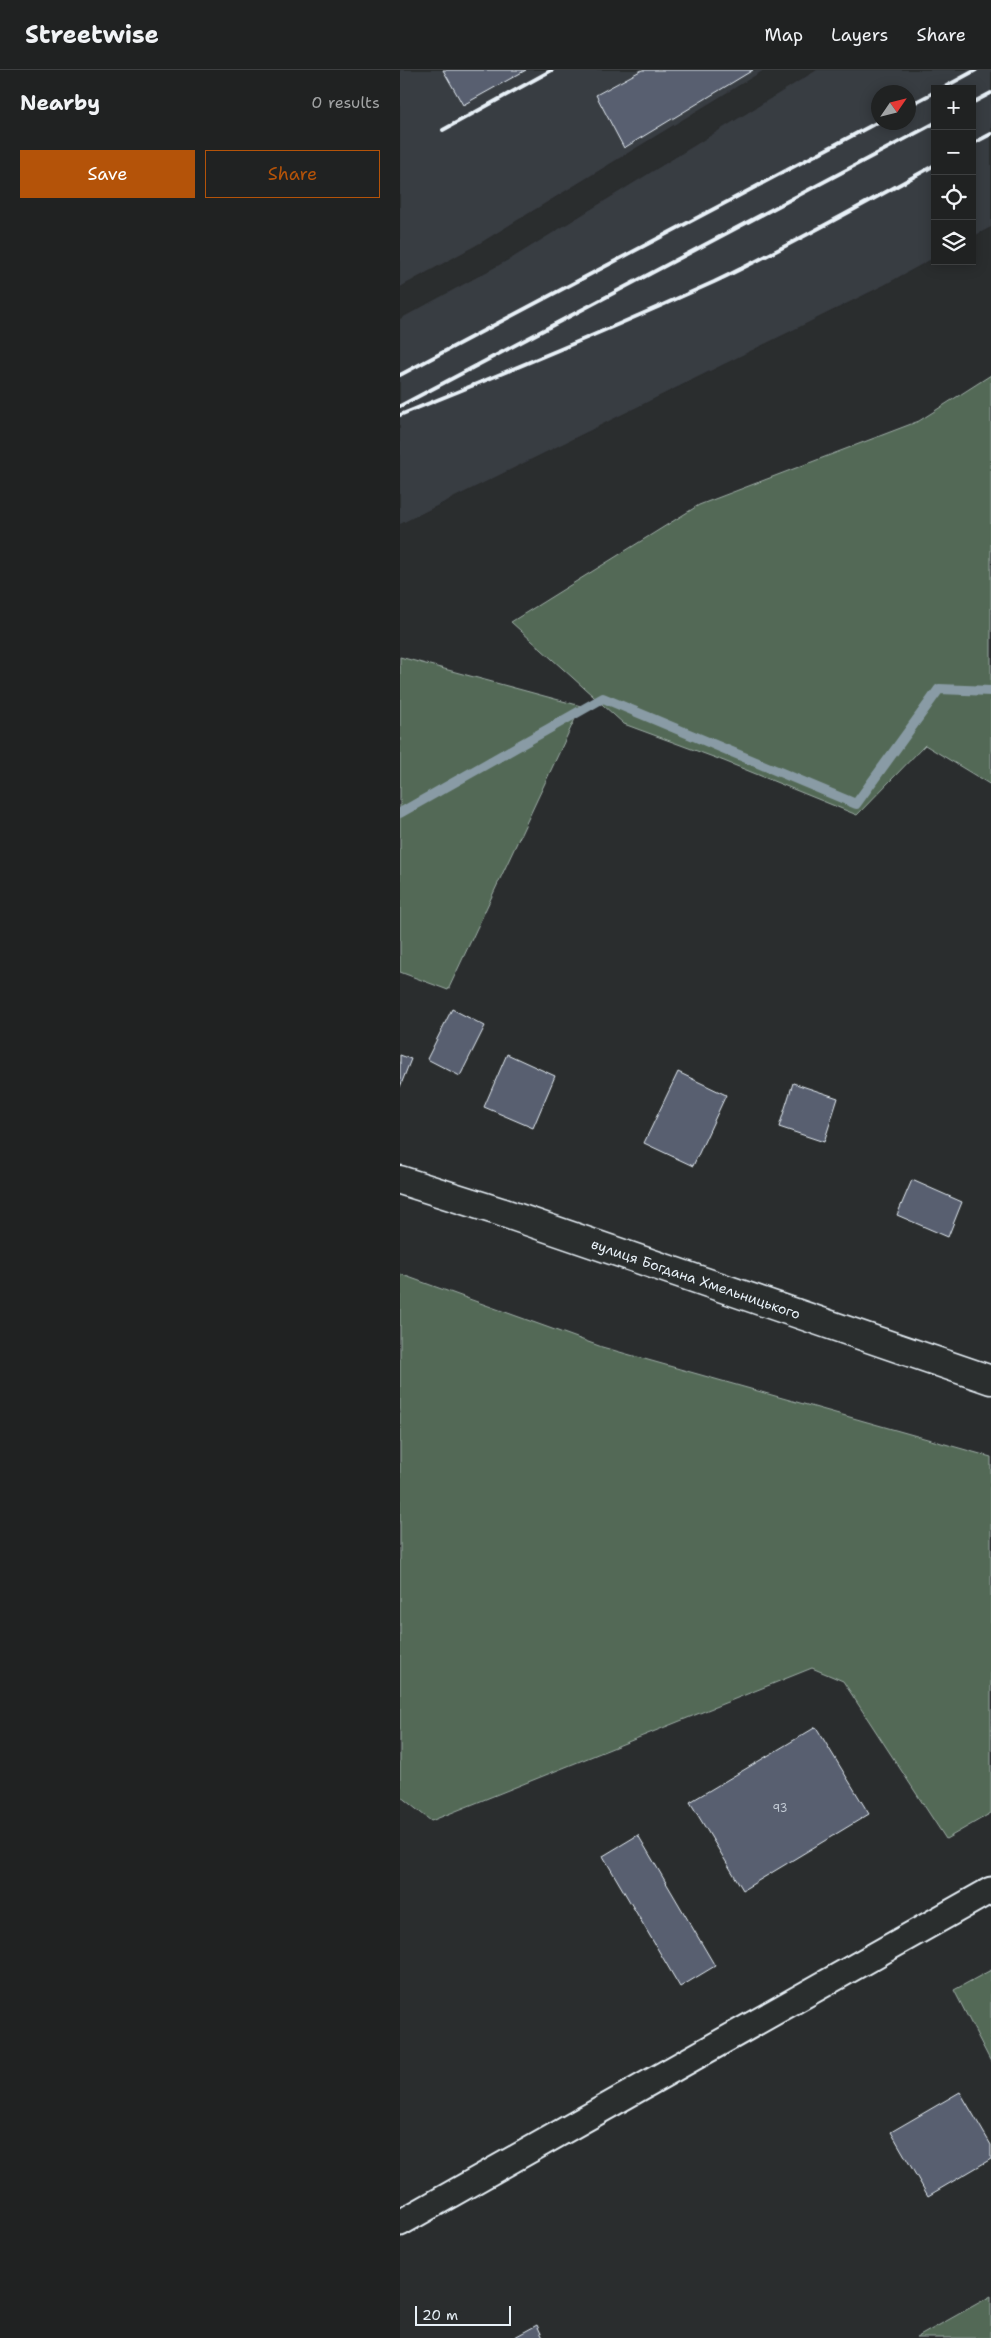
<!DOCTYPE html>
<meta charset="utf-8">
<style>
:root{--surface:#202222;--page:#2d2f2f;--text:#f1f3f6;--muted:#a2a4a5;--line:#3d3f40;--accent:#b45309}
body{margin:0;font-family:"Shantell Sans",sans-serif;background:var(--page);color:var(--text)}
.controls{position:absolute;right:15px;top:15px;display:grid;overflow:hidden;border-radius:0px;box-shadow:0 2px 12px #0003}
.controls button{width:45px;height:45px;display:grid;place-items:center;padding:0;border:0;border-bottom:1px solid var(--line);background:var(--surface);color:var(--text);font:25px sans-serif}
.compass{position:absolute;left:471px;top:15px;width:45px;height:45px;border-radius:50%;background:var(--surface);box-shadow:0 2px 12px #0003;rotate:55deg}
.scale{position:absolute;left:15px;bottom:12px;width:96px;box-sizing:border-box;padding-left:5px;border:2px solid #e8f1f8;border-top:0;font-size:14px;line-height:18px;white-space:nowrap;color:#e8f1f8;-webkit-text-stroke:4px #2a2d2e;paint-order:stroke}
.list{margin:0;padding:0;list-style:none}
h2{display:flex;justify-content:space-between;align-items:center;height:65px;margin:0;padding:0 20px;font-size:21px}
h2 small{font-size:16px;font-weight:400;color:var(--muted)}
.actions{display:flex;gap:10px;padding:15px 20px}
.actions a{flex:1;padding:11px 0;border:1px solid var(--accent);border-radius:0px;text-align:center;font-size:18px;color:var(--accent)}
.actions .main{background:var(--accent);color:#fff}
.icon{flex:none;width:28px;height:28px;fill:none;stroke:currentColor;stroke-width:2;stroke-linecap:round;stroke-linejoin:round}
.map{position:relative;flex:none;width:591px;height:2268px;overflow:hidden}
header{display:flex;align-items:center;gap:30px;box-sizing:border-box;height:70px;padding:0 25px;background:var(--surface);border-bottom:1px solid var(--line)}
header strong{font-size:24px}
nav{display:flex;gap:28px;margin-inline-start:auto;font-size:18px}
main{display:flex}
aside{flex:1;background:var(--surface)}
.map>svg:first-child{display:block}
.built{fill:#383c42;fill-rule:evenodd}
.green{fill:#536956;stroke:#9eada7}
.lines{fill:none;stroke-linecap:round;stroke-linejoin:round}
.stream{stroke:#899ba5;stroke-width:10}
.building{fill:#585e6f;stroke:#e8f1f8}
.minor-casing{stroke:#e8f1f8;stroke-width:29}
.tertiary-casing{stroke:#e8f1f8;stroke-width:31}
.minor{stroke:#2a2d2e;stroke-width:25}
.tertiary{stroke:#2a2d2e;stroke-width:28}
.rail{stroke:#e8f1f8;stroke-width:4}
.labels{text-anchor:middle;stroke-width:4;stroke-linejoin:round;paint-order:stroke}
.number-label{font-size:11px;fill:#c4ccd6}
.street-label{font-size:14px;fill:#e8f1f8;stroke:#2a2d2e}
</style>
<header>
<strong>Streetwise</strong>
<nav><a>Map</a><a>Layers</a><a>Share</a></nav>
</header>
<main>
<aside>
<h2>Nearby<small>0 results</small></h2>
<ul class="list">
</ul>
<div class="actions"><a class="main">Save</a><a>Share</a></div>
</aside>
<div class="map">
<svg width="591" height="2268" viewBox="0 0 591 2268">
<rect width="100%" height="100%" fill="#2a2d2e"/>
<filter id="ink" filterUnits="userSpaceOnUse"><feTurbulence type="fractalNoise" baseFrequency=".02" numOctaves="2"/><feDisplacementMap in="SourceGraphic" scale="10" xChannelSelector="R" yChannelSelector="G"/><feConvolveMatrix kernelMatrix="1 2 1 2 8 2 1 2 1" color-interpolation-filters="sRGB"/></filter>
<g filter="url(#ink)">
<g class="built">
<path d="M0,0H364L80,173L0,217Z"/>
<path d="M417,0H591V157L572,167V19H535V187L484,215L0,454V249L112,188ZM478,22H508V52H478Z"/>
</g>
<g class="green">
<path d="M591,305V715L525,675L457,745L324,691L224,654L111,552L299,435L519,351Z"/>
<path d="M0,587L181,636L48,920L0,902Z"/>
<path d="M0,1204L202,1277L591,1387V1743L546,1769L443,1611L412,1598L31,1751L0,1726Z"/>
<path d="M591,1900V1992L554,1920Z"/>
<path d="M591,2226V2268H516Z"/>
</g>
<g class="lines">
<path class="stream" d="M0,743L203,628L456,734L539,619L591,621"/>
</g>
<g class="building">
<path d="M43,0H126L63,35Z"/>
<path d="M242,0H353L224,78L196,25Z"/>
<path d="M52,939L85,956L60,1006L27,989Z"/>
<path d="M107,984L155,1006L133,1058L84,1037Z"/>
<path d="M0,985L11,989L0,1017Z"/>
<path d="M278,1002L326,1025L293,1096L244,1073Z"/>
<path d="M393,1013L438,1028L424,1072L379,1057Z"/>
<path d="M512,1110L562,1132L548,1167L497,1145Z"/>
<path d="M416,1657L469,1744L343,1820L290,1732Z"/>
<path d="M238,1765L315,1896L280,1917L203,1786Z"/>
<path d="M560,2022L591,2075V2089L528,2126L491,2062Z"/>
<path d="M137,2255L143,2268H113Z"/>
</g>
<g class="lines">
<g class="minor-casing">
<path id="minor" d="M0,2153L591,1820"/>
</g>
<g class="tertiary-casing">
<g id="tertiary">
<path id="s1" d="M0,1110L101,1142L591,1310"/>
</g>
</g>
<use href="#minor" class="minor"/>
<use href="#tertiary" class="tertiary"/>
<g class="rail">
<path d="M541,19L576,0"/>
<path d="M572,33L591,23"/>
<path d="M508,36L535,22"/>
<path d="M43,60L152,0"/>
<path d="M572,74L591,64"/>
<path d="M0,305L478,52"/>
<path d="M0,336L535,53"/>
<path d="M0,345C105,303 210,259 314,212C389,176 462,135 535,95"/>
</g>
</g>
</g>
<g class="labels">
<g class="number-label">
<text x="380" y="1742">93</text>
</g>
<g class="street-label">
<text dy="5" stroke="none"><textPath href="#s1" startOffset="312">вулиця Богдана Хмельницького</textPath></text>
</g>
</g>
</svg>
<div class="controls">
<button>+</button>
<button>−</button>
<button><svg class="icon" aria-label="locate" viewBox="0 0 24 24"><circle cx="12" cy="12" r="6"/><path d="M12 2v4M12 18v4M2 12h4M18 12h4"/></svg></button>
<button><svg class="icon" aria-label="layers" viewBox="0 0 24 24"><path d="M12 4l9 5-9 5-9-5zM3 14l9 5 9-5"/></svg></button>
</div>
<svg class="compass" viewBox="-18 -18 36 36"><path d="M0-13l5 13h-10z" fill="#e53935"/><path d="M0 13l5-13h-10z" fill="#a2a4a5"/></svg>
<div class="scale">20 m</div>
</div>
</main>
